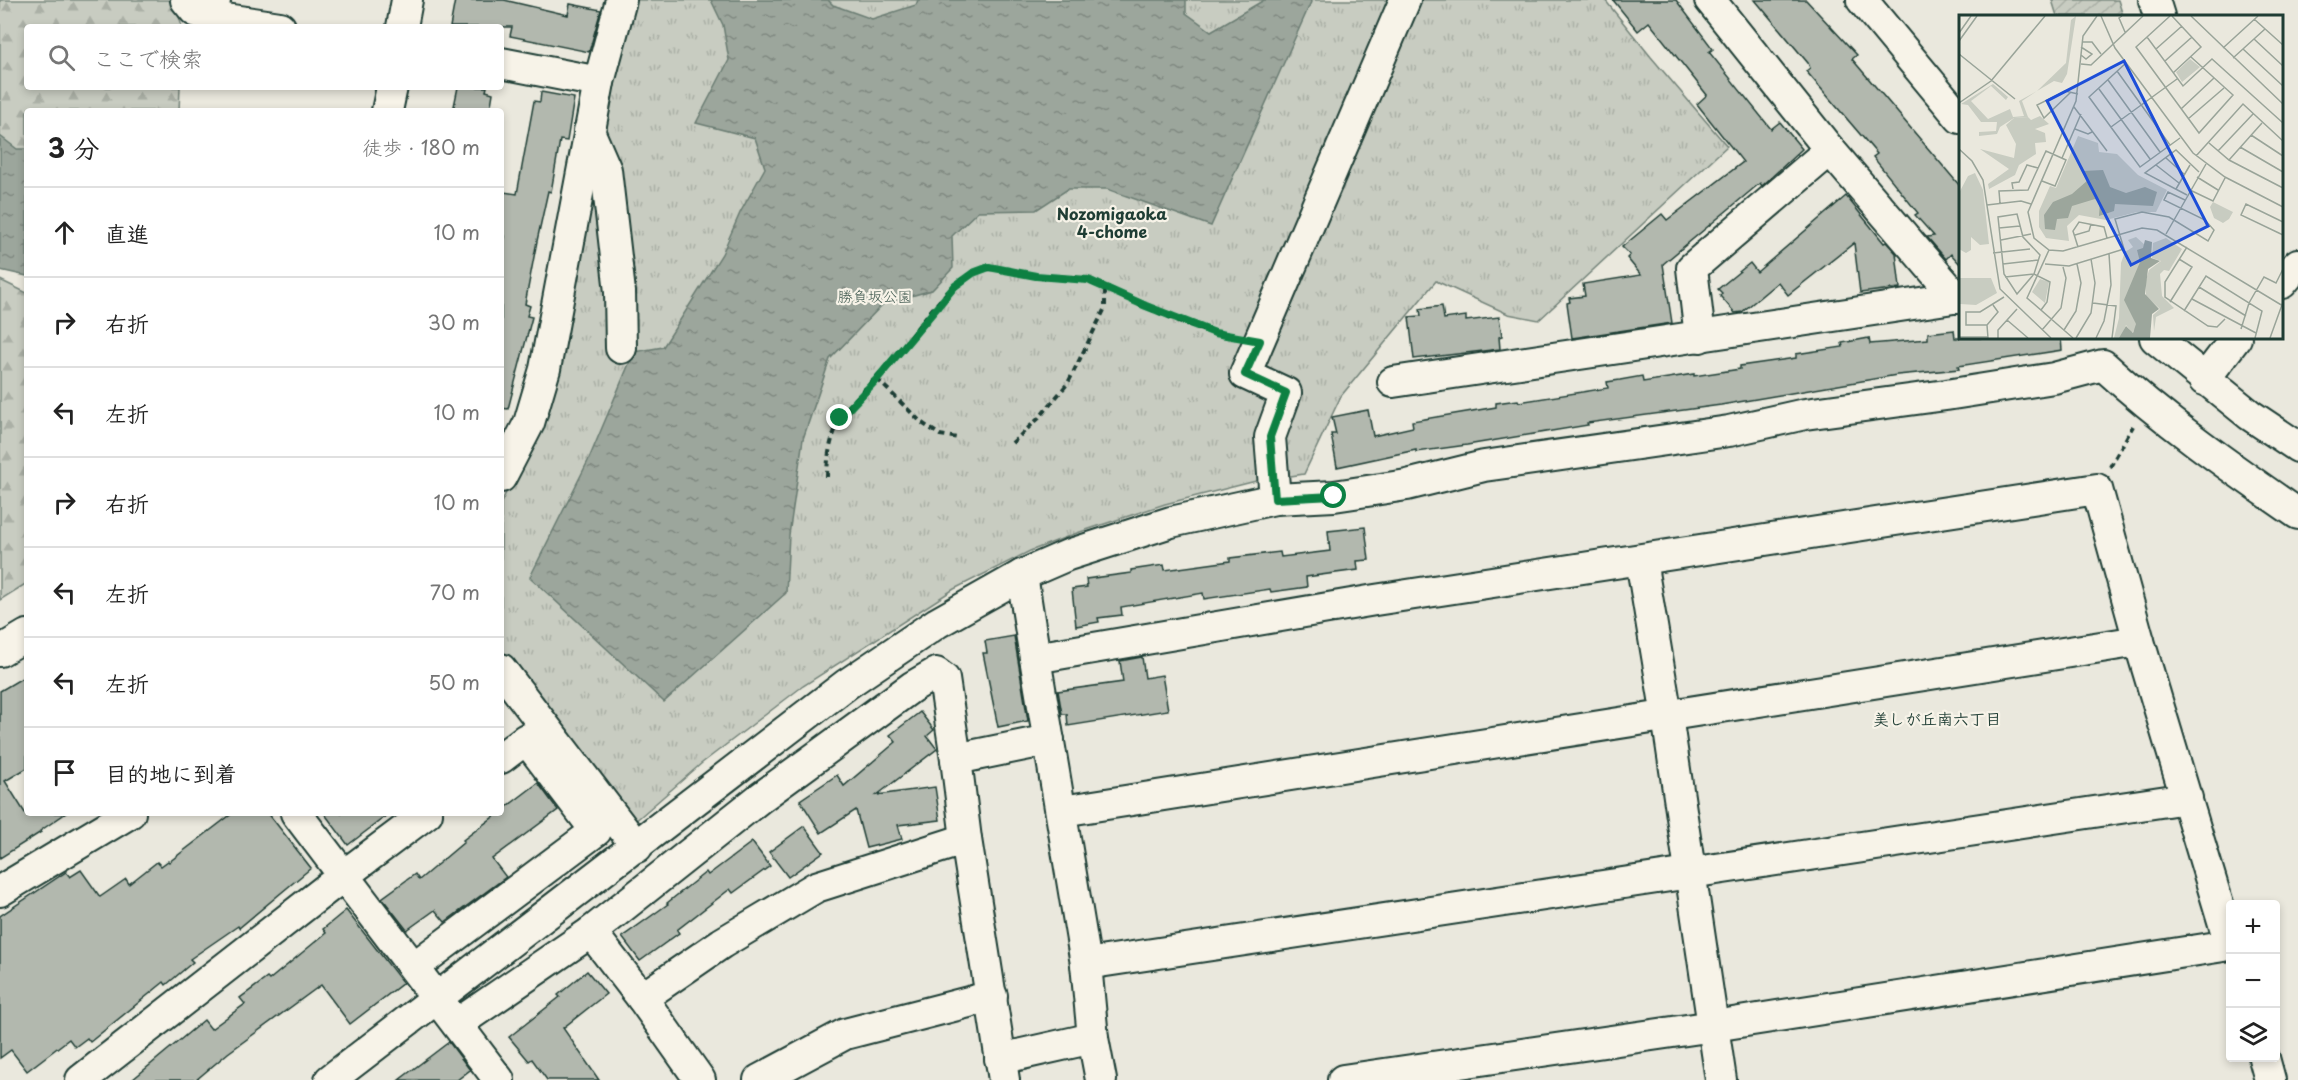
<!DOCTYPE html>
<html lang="ja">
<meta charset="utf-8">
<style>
:root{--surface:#fff;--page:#f2f2f2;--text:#222;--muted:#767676;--line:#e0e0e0}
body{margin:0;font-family:"Playpen Sans","Klee One",sans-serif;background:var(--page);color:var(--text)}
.controls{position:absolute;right:18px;bottom:18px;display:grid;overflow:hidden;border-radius:6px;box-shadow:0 3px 9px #0003}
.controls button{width:54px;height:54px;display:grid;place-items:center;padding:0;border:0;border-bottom:2px solid var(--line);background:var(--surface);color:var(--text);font:30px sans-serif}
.stop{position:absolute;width:18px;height:18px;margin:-14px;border:4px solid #0b8043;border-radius:50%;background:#fff}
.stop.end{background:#0b8043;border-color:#fff;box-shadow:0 2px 6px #0008}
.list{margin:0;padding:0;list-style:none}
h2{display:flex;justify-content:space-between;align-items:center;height:78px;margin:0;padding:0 24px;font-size:26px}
h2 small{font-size:20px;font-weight:400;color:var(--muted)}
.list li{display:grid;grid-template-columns:39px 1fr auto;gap:18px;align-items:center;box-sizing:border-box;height:90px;padding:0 24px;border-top:2px solid var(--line)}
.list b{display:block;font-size:22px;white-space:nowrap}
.list em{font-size:20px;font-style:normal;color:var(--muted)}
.icon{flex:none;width:33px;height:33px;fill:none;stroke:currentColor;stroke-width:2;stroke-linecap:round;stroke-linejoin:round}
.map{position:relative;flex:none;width:2298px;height:1080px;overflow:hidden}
.search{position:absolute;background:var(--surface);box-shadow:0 3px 9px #0003;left:24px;top:24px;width:480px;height:66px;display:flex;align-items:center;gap:15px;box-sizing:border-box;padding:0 21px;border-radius:6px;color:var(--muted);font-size:22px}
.panel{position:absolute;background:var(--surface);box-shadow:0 3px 9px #0003;left:24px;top:108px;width:480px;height:708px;border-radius:6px}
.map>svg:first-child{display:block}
.grass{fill:url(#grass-tufts);stroke:#74847a;stroke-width:1.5}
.forest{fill:url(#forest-firs);stroke:#74847a;stroke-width:1.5}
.garden{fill:url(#garden-furrows);stroke:#74847a;stroke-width:1.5}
.water{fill:url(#water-ripples);stroke:#6a7c72;stroke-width:1.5}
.building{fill:#b2b8ae;stroke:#1f3d34;stroke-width:1.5}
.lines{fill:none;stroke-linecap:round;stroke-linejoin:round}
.minor-casing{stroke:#1f3d34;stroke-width:34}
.path{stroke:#1f3d34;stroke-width:4;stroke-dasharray:6 4.5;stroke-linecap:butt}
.minor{stroke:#f7f3e8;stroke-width:30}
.route{stroke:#0b8043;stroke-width:8}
.labels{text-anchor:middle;stroke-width:4.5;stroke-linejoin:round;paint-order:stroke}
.park-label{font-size:15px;fill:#415a50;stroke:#f7f3e8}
.neighbourhood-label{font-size:16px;font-weight:bold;fill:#1f3d34;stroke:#f7f3e8}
.inset-road{fill:none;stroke:#99a499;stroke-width:1.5}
.view{fill:#1d4ed8;fill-opacity:0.15;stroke:#1d4ed8;stroke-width:3}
.inset-edge{fill:none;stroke:#1f3d34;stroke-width:3}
</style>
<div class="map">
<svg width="2298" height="1080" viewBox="0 0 2298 1080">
<defs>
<pattern id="grass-tufts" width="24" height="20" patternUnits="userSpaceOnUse" patternTransform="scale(1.5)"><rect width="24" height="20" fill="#c8ccc1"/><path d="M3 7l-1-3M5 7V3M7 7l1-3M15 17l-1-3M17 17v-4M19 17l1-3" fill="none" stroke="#abb0a6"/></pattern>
<pattern id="forest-firs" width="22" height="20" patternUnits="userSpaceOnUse" patternTransform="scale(1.5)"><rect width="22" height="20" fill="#c8ccc1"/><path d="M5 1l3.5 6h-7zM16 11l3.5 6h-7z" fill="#abb0a6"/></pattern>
<pattern id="garden-furrows" width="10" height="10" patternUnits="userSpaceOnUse" patternTransform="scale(1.5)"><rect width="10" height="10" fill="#c8ccc1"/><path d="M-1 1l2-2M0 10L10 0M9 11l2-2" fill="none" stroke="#abb0a6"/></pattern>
<pattern id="water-ripples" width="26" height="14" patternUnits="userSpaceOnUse" patternTransform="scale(1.5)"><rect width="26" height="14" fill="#9ca69c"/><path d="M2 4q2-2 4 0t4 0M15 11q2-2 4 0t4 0" fill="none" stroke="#7f8880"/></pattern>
</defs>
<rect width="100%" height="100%" fill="#eae8dd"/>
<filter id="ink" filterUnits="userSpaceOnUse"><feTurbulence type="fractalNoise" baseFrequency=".0167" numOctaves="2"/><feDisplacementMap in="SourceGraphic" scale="12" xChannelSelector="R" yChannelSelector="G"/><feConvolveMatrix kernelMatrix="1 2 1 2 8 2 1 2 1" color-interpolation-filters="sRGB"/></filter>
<g filter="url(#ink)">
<path class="grass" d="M631,0H1605L1651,57L1727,146L1539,320L1508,314L1436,281L1341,396L1304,474L1256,481L1165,504L1077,533L1030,551L954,589L803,686L702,763L632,824L501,652V503L533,436Z"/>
<g class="forest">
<path d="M0,0H169L178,13L182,27H27V87H180L179,111H27V166L0,150Z"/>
<path d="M0,280L27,293V583L0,600Z"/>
</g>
<path class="garden" d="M2052,0H2118L2123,16H2057Z"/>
<g class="water">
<path d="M711,0H828L833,5L872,19L916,5L918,0H1186V13L1211,31L1264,0H1310L1311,2L1211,226L1107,189H1068L1036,210L978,211L952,236L953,268L932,290L883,304L830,359L803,439L789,535L786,593L664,702L530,577L588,461L634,352L663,347L722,254L740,213L765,168L755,138L696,123L729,60L723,25Z"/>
<path d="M0,136L17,149H27V276L0,270Z"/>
</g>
<g class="building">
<path d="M455,0H504L568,15L570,4L601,10L589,52L510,36L512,27H450Z"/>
<path d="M1613,0H1676L1713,49L1709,52L1771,129L1780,122L1802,149L1762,186L1760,183L1663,264L1672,323L1572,338L1567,303L1570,302L1569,298L1585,296L1583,284L1641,275L1627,258L1630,255L1622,247L1662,214L1667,220L1743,162L1697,104L1707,95L1649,22L1638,31Z"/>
<path d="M1755,0H1806L1857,55L1852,59L1960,186V264L1951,254L1946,259L1927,237L1934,236L1915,215L1918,213L1873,157L1877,154L1806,71L1810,68L1808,63Z"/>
<path d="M458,87H487L486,91L493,93L490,111H453Z"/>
<path d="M541,92L574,98L567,141L560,140L551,192L548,191L537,241L525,304L530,306L527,316L532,317L508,409L501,408V256L505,236L501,235V209L504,192L517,194L534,101L540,102Z"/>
<path d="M1846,196L1884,243L1886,242L1896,253L1900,288L1860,293L1854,243L1788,295L1778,282L1742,312L1735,313L1720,296L1722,293L1718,289L1750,263L1757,272Z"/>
<path d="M1442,306L1444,319L1466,316V321L1499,317L1502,336L1499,337L1500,349L1414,359L1409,317L1421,316L1420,309Z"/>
<path d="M1954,330L1955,338H2061L2062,350L1958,366L1959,369L1897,375L1721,405L1587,423L1588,425L1467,445L1416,452V450L1337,467L1331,434H1336L1332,417L1368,410L1373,436L1413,427L1412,421L1496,407V403L1518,400L1519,402L1608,388L1607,382L1620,380L1642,376L1643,382L1694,374V376L1740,369V366L1796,358V354L1843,347L1842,343L1869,338L1870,344L1928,339V333Z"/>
<path d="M1365,527L1369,560L1357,561L1358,570L1306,577L1307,587L1271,592L1270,589L1204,599L1203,593L1121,607L1122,615L1098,618L1099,622L1076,626L1072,589L1087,587L1086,579L1131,573V570L1164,565L1165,570L1230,561V558L1280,552L1281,557L1330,551L1328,531Z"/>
<path d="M1014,636L1028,721L998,727L983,653H987L985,641Z"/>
<path d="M1142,657L1145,678L1162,675L1168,710L1068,726L1067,714H1062L1058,691L1123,682L1120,661Z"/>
<path d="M27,675V768L5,781L25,813H66L40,831L41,832L0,858V691Z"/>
<path d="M920,712L934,730L927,736L937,749L877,795L935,787L940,820L898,825L902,839L866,848L856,810L821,833L800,800L837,775L844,786L896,742L890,735Z"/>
<path d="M538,783L558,810L492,859L506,877L445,922L435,910L407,930L382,898L415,874L419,880L464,842L463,840Z"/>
<path d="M233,813H268L311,868L239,928L238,926L190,959L193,962L166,985L164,982L90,1042L87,1038L75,1047L69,1039L27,1071L11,1050L0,1058V916L66,872L70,877L81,870L100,897L126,879L129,884L157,862L161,866L168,861L169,862Z"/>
<path d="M324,813H390L348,845Z"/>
<path d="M804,826L823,852L788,877L769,852Z"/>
<path d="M752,842L770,866L733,893L730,889L677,930L679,933L640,961L622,937L668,904L667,903L706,872L708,875Z"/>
<path d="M346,910L403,983L350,1024L321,985L228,1053L196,1080H132L204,1020L211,1029L245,1004L240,998L267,978L269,980L326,933L323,929Z"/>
<path d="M587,971L606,994L563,1028L599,1080H547L532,1059L529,1061L509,1037L560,997L558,995Z"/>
<path d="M449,1042L470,1070L457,1080H399Z"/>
</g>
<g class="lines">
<g class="minor-casing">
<g id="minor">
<path d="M186,0L195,11L212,17"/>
<path d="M215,0L212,17L280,27"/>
<path d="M1710,0L1830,150L1957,298"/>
<path d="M1862,0L1960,118"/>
<path d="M2154,0L2159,16"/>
<path d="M402,27L407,0"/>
<path d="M501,63L599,82L545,369L529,423L501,477"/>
<path d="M599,82L621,0"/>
<path d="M387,111L392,87"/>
<path d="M589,131L606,170L620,292L621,348"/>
<path d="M2282,283L2298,264"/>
<path d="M1700,337L1692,268L1830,150"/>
<path d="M2155,338L2250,415L2298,447"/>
<path d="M2204,380L2236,338"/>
<path d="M1393,382L1960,297"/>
<path d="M1275,499L1270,437L1286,393L1245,374L1405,0"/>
<path d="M1641,560L1667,716L1721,1080"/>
<path d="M1022,575L1035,658"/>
<path d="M0,651L27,635"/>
<path d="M501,669L637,847"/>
<path d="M956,759L1049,740"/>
<path d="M1062,811L2139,641"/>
<path d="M296,813L499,1080"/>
<path d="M0,891L130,813"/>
<path d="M591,932L642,998L700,1080"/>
<path d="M1086,964L2187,798"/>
<path d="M414,967L596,831L526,739L501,758"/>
<path d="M642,998L722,943L816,887L966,839"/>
<path d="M457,1024L591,932L760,798L912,687L936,673L944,679L956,759L966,839L1004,1080"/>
<path d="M2264,1058L2270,1080"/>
<path d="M1000,1059L1093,1038"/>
<path d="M81,1080L343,876L427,813"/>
<path d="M330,1080L847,684L937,623L1022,575L1068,555L1171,522L1275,499L1334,496L1407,485L1484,466L1729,431L1805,414L1946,395L2054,378L2103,365C2164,421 2230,467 2298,514"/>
<path d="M759,1080L845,1034L992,996"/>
<path d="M1101,1080L1093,1038L1086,964L1035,658L1375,600L2097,489L2139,641L2230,944"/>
<path d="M1343,1080L1714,1026L2230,945"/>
</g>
</g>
<g class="path">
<path d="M877,379L922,423L940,435L958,438"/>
<path d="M1012,443L1039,418L1068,383L1105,308V289"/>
<path d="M2110,467L2133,426"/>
<path d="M827,477C828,412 856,404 893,359C916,332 942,289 974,273C995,262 1014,273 1036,276C1053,279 1075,275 1090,282C1136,300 1182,327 1231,336"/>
</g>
<use href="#minor" class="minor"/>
</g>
</g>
<g class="lines" filter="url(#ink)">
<path class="route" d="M840,418L877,379L955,286L973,273L989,267L1036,276L1088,280L1146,306L1215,333L1260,341L1245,374L1286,393L1270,437L1275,499L1334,496"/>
</g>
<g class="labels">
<g class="park-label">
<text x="875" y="302">勝負坂公園</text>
</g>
<g class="neighbourhood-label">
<text x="1112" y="220">Nozomigaoka<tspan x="1112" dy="18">4-chome</tspan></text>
<text x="1937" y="725">美しが丘南六丁目</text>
</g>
</g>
<g transform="translate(1959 15)">
<rect width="324" height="324" fill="#eae8dd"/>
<path d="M231,44L241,52L223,67L217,57ZM34,69L49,82L47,85L32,71L12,86L29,104L51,94L54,102L65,101L60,86L78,76L63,86L69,102L55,103L41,112L38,119L20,121V117L37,116L38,107H22L9,90L2,89ZM119,121L139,128L140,137L158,139L179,160L208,175L197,197H178L147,205L120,200L108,211L110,226L87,223L80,212V196L91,171L97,173ZM254,187L274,197L270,204L264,208L255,203L251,192ZM81,264L90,267L86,288L73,277Z" fill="#c8ccc1"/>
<path d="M117,1L108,59L103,68L95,66L78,76L107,48L112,5ZM81,101L90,109L76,114L86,118L87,127L76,128L77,139L60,150L56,160L30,174L29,169L50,154L21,134L55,143L57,129L47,110L55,103L69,102L72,105ZM16,158L24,175L30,229L21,230L12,222V235L7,238L0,234V178L9,161ZM177,222L186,230L169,288L178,311L173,318L167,310L162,323H155L160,303L162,248L166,237L174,232L169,225ZM207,223L223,234L210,256L205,255L201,259L203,281L215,293L197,302L195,316L194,300L201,294L187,281V265L190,255L202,246L193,243L194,228Z" fill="#c8ccc1"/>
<path d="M0,263H32L38,278L17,290L1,289Z" fill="#c8ccc1"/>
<path d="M144,155L151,172L167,178L186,172L198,177L194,191L156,189L155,196L140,201L141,187L136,184L113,191L109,203L98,204L96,215L86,214L85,200L94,187L113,179L129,165L124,156ZM186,225L193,227L192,243L201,246L189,254L186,279L200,294L193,299L191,323H160L167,311L174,318L177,309L165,285L181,247L178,235L184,233Z" fill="#9ca69c"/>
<path class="inset-road" d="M138,1L124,21L117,86L69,197L75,223L90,235L104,236L183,213L198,215L324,291M142,1L156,33L234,138L266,162L324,192M163,1L160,3L166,17M211,1L177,32L240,118L274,80L232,42M213,1L242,32L214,58M232,1L324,89M295,4L324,30M0,18L12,1M188,22L224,71L253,44L324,108M295,24L324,51M0,26L18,1M123,27H133L142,39M264,33L299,1M197,34L223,11M284,34L324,71M0,39L56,84M122,40L127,44L133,39L122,32M274,43L306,14M206,46L233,22M167,48L130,82L165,130L181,152L221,123M122,49L132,50L184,1M158,56L211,130M149,65L201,137M140,74L191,144M112,77L85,103L78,90L106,76L119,79M0,88L32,66L86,1M115,92L148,136M222,94L255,63M229,104L265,73M152,112L218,64M116,114L129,119L133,117M292,120L324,141M250,128L270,145L324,173M281,132L324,157M0,134L13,146L24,165L41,274L92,323M259,136L294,99M237,141L284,89L324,126M103,143L122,99M207,143L225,159M270,145L303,108M197,150L220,168M238,162L259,175M54,174L53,168L60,167L68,150L79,153M217,174L231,150M231,175L254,186L266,163M228,180L186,158L217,135L240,157M41,188L40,176L69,175L87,136L107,145L96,171L83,166M28,190L62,186L72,189M58,199L64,222L81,240L75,259L58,279L45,259L39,202ZM324,207L287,189L282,200L324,220M40,213L61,211M207,219L247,149M116,220L130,216L132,209M42,225L72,219M119,232L114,216L120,207L145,212L148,223M228,232L206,267V282L249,311L258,312L266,304M90,235L68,283L114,323M34,238L71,234M44,249L79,245M86,249L110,251L165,234L156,204L183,197L210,202L249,226L255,215L246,205L205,185L209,177L226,185M46,262L75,259L91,267L88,287L82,295M240,272L287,301M233,284L297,318M211,287L233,252L220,244M134,288L157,291L153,323M225,296L247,261L303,296L296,323M48,305L69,323M28,310H7V297H21L45,282M282,314L290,288L305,262L317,268L324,254M83,315L102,293L107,263L104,252M105,315L117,296L122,268L118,249M0,322H29M29,323L28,310L39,297L34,290M39,323V315L58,294M117,323L132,298L136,268L132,244M137,323L145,306L152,270L150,239M311,323L324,287"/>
<path class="view" d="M165,46L249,211L172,250L88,86Z"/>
<rect width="324" height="324" class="inset-edge"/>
</g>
</svg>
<div class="controls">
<button>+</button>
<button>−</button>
<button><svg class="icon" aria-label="layers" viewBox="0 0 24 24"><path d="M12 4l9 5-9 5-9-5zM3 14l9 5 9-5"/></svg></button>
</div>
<div class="stop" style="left:1334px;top:496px"></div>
<div class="stop end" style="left:840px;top:418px"></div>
<div class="search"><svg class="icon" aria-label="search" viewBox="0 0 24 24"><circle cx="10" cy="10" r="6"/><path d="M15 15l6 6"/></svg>ここで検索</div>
<section class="panel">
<h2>3 分<small>徒歩 · 180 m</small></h2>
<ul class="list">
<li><svg class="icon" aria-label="ahead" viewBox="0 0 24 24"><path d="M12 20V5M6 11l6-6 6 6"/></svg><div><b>直進</b></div><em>10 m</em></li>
<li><svg class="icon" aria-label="right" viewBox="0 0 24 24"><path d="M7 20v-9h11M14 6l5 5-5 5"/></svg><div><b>右折</b></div><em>30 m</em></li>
<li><svg class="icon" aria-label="left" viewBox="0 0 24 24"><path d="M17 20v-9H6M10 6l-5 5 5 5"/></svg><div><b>左折</b></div><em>10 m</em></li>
<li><svg class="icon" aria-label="right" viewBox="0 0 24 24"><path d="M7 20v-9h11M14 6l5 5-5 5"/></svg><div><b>右折</b></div><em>10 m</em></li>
<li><svg class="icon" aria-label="left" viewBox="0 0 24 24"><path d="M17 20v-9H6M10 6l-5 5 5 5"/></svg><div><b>左折</b></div><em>70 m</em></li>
<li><svg class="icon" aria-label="left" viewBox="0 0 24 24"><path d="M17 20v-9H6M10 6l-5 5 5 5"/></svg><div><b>左折</b></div><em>50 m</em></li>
<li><svg class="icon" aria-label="arrive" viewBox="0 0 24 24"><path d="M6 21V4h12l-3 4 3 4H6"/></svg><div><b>目的地に到着</b></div></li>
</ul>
</section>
</div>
